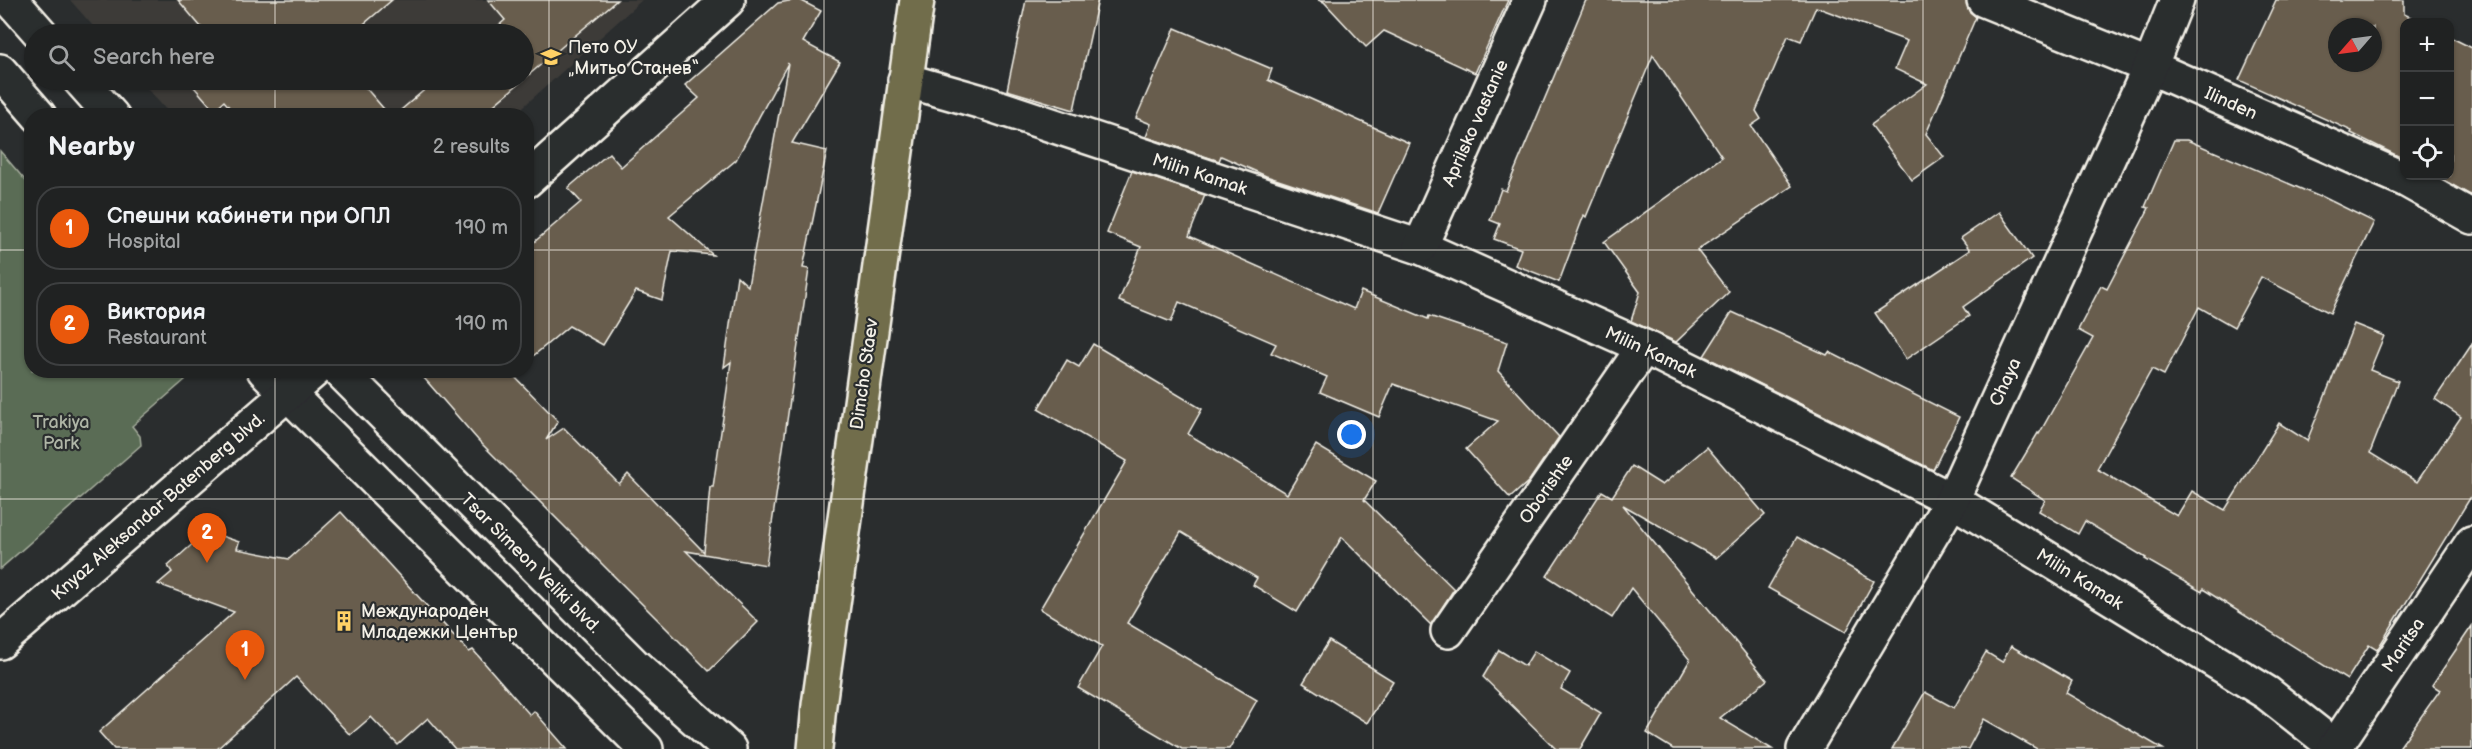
<!DOCTYPE html>
<meta charset="utf-8">
<style>
:root{--surface:#202222;--page:#2d2f2f;--text:#f1f3f6;--muted:#a2a4a5;--line:#3d3f40;--accent:#ea580c}
body{margin:0;font-family:"Balsamiq Sans",sans-serif;background:var(--page);color:var(--text)}
.controls{position:absolute;right:18px;top:18px;display:grid;overflow:hidden;border-radius:12px;box-shadow:0 2px 4px #0004}
.controls button{width:54px;height:54px;display:grid;place-items:center;padding:0;border:0;border-bottom:2px solid var(--line);background:var(--surface);color:var(--text);font:30px sans-serif}
.compass{position:absolute;left:2328px;top:18px;width:54px;height:54px;border-radius:50%;background:var(--surface);box-shadow:0 2px 4px #0004;rotate:242deg}
.you{position:absolute;left:1352px;top:435px;width:21px;height:21px;margin:-15px;border:4px solid #fff;border-radius:50%;background:#1a73e8;box-shadow:0 0 0 9px #1a73e833}
.badge{display:grid;place-items:center;width:39px;height:39px;border-radius:50%;background:var(--accent);color:#fff;font-size:20px;font-weight:700}
.pin{position:absolute;translate:-50% -50px;filter:drop-shadow(0 2px 3px #0008)}
.pin::after{content:'';position:absolute;top:32px;width:21px;height:18px;background:inherit;clip-path:polygon(0 0,100% 0,50% 100%)}
.list{margin:0;padding:0;list-style:none}
h2{display:flex;justify-content:space-between;align-items:center;height:78px;margin:0;padding:0 24px;font-size:26px}
h2 small{font-size:20px;font-weight:400;color:var(--muted)}
.list li{display:grid;grid-template-columns:39px 1fr auto;gap:18px;align-items:center;box-sizing:border-box;height:84px;margin:0 12px 12px;padding:0 12px;border:2px solid var(--line);border-radius:24px}
.list b{display:block;font-size:22px;white-space:nowrap}
.list p{margin:0;font-size:20px;white-space:nowrap;color:var(--muted)}
.list em{font-size:20px;font-style:normal;color:var(--muted)}
.icon{flex:none;width:33px;height:33px;fill:none;stroke:currentColor;stroke-width:2;stroke-linecap:round;stroke-linejoin:round}
.map{position:relative;flex:none;width:2472px;height:749px;overflow:hidden}
.search{position:absolute;background:var(--surface);box-shadow:0 2px 4px #0004;left:24px;top:24px;width:510px;height:66px;display:flex;align-items:center;gap:15px;box-sizing:border-box;padding:0 21px;border-radius:33px;color:var(--muted);font-size:22px}
.panel{position:absolute;background:var(--surface);box-shadow:0 2px 4px #0004;left:24px;top:108px;width:510px;height:270px;border-radius:24px}
.map>svg:first-child{display:block}
.built{fill:#3c3b38}
.green{fill:#5a6c55;stroke:#a7ae9e;stroke-width:1.5}
.building{fill:#675d4e;stroke:#f4f1e8;stroke-width:1.5;fill-rule:evenodd}
.lines{fill:none;stroke-linecap:round;stroke-linejoin:round}
.street-casing{stroke:#f4f1e8;stroke-width:38}
.secondary-casing{stroke:#f4f1e8;stroke-width:38}
.primary-casing{stroke:#f4f1e8;stroke-width:38}
.street{stroke:#2a2d2e;stroke-width:33}
.secondary{stroke:#2a2d2e;stroke-width:33}
.primary{stroke:#716d4b;stroke-width:33}
.grid{fill:none;stroke:#f4f1e8;stroke-width:1.5;stroke-opacity:0.55}
.labels{text-anchor:middle;stroke-width:4.5;stroke-linejoin:round;paint-order:stroke}
.poi-label{font-size:18px;fill:#f4f1e8;stroke:#2a2d2e;text-anchor:start}
.street-label{font-size:18px;fill:#f4f1e8;stroke:#2a2d2e}
.park-label{font-size:18px;fill:#afb5a6;stroke:#2a2d2e}
</style>
<div class="map">
<svg width="2472" height="749" viewBox="0 0 2472 749">
<rect width="100%" height="100%" fill="#2a2d2e"/>
<filter id="ink" filterUnits="userSpaceOnUse"><feTurbulence type="fractalNoise" baseFrequency=".0167" numOctaves="2"/><feDisplacementMap in="SourceGraphic" scale="12" xChannelSelector="R" yChannelSelector="G"/><feConvolveMatrix kernelMatrix="1 2 1 2 8 2 1 2 1" color-interpolation-filters="sRGB"/></filter>
<g filter="url(#ink)">
<path class="built" d="M70,0H642L513,116L171,115L139,80H524V34H100Z"/>
<path class="green" d="M0,151L31,187L32,370H190L193,373L132,426L140,436L141,445L0,569Z"/>
<g class="building">
<path d="M178,0H392L352,34H207Z"/>
<path d="M488,0H617L524,79V34H489L505,20Z"/>
<path d="M794,0H800L821,11L803,42L840,62L792,143L827,151L803,268L809,269L766,565L686,551L758,622L709,671L478,440L417,370H508L558,421L546,440L564,428L619,484L628,474L704,552L710,487H713L731,362L724,367L737,276L748,286L788,63L736,160L669,216L713,255L672,251L662,300L636,291L603,345L569,326L526,362V249L581,202L568,188L609,153L621,167L699,98L685,85L778,3Z"/>
<path d="M1026,0H1098L1074,110L1007,90Z"/>
<path d="M1318,0H1508L1475,73L1384,31L1366,47L1324,2Z"/>
<path d="M1586,0H1966L1969,11L1976,17L1926,134L1944,157L1912,180L1871,125L1927,84L1895,69L1907,41L1816,7L1801,41L1788,36L1756,111L1761,119L1751,126L1792,186L1697,250L1729,292L1676,342L1631,321L1640,292L1604,242L1722,157L1653,55L1586,217L1584,215L1559,282L1515,265L1521,249L1494,239L1500,224L1490,220L1501,189L1506,191Z"/>
<path d="M2276,0H2404V14L2421,22H2404V159L2351,133L2352,131L2239,80ZM2337,27H2373V63H2337Z"/>
<path d="M1175,28L1272,69L1268,80L1409,143L1378,213L1266,176L1221,156L1219,161L1146,137L1151,124L1136,118Z"/>
<path d="M2450,37L2472,48V196L2436,176H2450Z"/>
<path d="M188,80H359L390,116H237L224,101L214,110Z"/>
<path d="M436,80H523L481,116H394Z"/>
<path d="M2174,140H2187L2320,197L2321,196L2374,222L2330,313L2261,277L2234,327L2199,307L2164,375L2152,369L2097,469L2177,516L2192,491L2225,510L2279,423L2307,441L2354,324L2384,336L2370,370L2398,381L2370,453L2417,482L2461,417L2435,399L2472,344V495L2377,650L2369,645L2347,680L2203,589L2202,592L2145,559L2146,558L2085,521L2078,534L2039,511L2045,500L2011,478L2038,433L2039,434L2093,338L2078,330L2101,286L2107,289L2149,208L2145,207Z"/>
<path d="M1132,171L1205,195L1189,236L1354,309L1361,291L1428,319L1429,316L1507,342L1498,371L1559,437L1529,481L1510,498L1466,449L1498,421L1393,384L1379,417L1320,392L1327,377L1271,353L1276,344L1179,302L1171,322L1119,301L1141,247L1107,233Z"/>
<path d="M1999,212L2032,258L1963,307L1969,316L1906,359L1875,313L1970,250L1961,238Z"/>
<path d="M1732,312L1827,355L1829,352L1959,417L1933,470L1704,356Z"/>
<path d="M1093,344L1202,409L1188,434L1287,494L1316,445L1376,481L1364,500L1454,589L1431,625L1342,537L1297,612L1253,585L1257,578L1181,532L1127,623L1257,700L1229,749H1182L1078,688L1102,646L1040,609L1127,461L1038,409L1067,360L1079,367Z"/>
<path d="M1707,447L1765,515L1716,558L1623,505L1767,680L1720,718L1772,749H1673L1647,733L1690,660L1631,588L1612,618L1547,576L1602,491L1612,497L1632,466L1662,485Z"/>
<path d="M341,512L469,652L473,650L530,715L534,711L567,749H455L428,718L398,745L371,717L350,735L296,677L217,749H114L99,732L234,612L158,584L172,572L168,566L207,531L239,542L237,549L289,559Z"/>
<path d="M1797,537L1874,581L1846,632L1768,588Z"/>
<path d="M2472,626V749H2398L2440,690L2432,685Z"/>
<path d="M1329,641L1393,681L1367,723L1303,683Z"/>
<path d="M2011,646L2072,681L2066,693L2163,749H2037L1984,719L1968,749H1892L1925,692L1954,708L1986,652L2002,662Z"/>
<path d="M1499,650L1525,666L1534,651L1570,673L1561,689L1601,713L1580,749H1556L1483,677Z"/>
</g>
<g class="lines">
<g class="street-casing">
<g id="street">
<path d="M1984,0L2150,67L2406,180L2472,217"/>
<path d="M905,80L982,102L1420,247L1644,347L1952,500L2267,693L2338,749"/>
<path d="M526,181L728,0"/>
<path d="M1420,247L1530,0"/>
<path d="M1448,631L1644,347"/>
<path d="M2335,747L2472,543"/>
<path d="M1804,749L1952,500L2150,67L2177,0"/>
</g>
</g>
<g class="secondary-casing">
<g id="secondary">
<path d="M11,0L41,34"/>
<path d="M0,71L39,116"/>
<path d="M80,80L112,116"/>
<path d="M264,370L646,749"/>
<path d="M339,370L633,664L729,749"/>
<path d="M0,642L315,370"/>
</g>
</g>
<g class="primary-casing">
<path id="primary" d="M815,749L819,705L917,0"/>
</g>
<use href="#street" class="street"/>
<use href="#secondary" class="secondary"/>
<use href="#primary" class="primary"/>
</g>
</g>
<path class="grid" d="M275,0V34M549,0V749M824,0V749M1099,0V749M1373,0V749M1648,0V749M1923,0V749M2197,0V749M275,80V116M0,250H32M526,250H2472M275,370V749M0,499H2472"/>
<defs>
<g id="school-bare" transform="scale(1.62)"><path d="M0-5L7-2L0 1L-7-2ZM-4 1L0 2.5L4 1V4Q0 6-4 4Z" fill="#ffd166" stroke="#2a2d2e" stroke-width="2.5" paint-order="stroke"/></g>
<g id="building-bare" transform="scale(1.62)"><path d="M-4-6H4V6H1V3H-1V6H-4ZM-2.5-4.3h1.7v1.8h-1.7ZM.8-4.3h1.7v1.8H.8ZM-2.5-1h1.7V.8h-1.7ZM.8-1h1.7V.8H.8Z" fill="#ffd166" stroke="#2a2d2e" stroke-width="2.5" paint-order="stroke"/></g>
</defs>
<g fill-rule="evenodd">
<use href="#school-bare" x="551" y="57"/>
<use href="#building-bare" x="344" y="621"/>
</g>
<g class="labels">
<g class="poi-label">
<text x="568" y="53">Пето ОУ<tspan x="568" dy="21">„Митьо Станев“</tspan></text>
<text x="361" y="617">Международен<tspan x="361" dy="21">Младежки Център</tspan></text>
</g>
<g class="street-label">
<text transform="translate(2231 103) rotate(24)" y="6">Ilinden</text>
<text transform="translate(1475 123) rotate(-66)" y="6">Aprilsko vastanie</text>
<text transform="translate(1200 174) rotate(18)" y="6">Milin Kamak</text>
<text transform="translate(1651 352) rotate(25)" y="6">Milin Kamak</text>
<text transform="translate(864 374) rotate(-82)" y="6">Dimcho Staev</text>
<text transform="translate(2005 382) rotate(-65)" y="6">Chaya</text>
<text transform="translate(1546 489) rotate(-55)" y="6">Oborishte</text>
<text transform="translate(158 506) rotate(-41)" y="6">Knyaz Aleksandar Batenberg blvd.</text>
<text transform="translate(531 563) rotate(45)" y="6">Tsar Simeon Veliki blvd.</text>
<text transform="translate(2080 579) rotate(32)" y="6">Milin Kamak</text>
<text transform="translate(2403 645) rotate(-56)" y="6">Maritsa</text>
</g>
<g class="park-label">
<text x="61" y="428">Trakiya<tspan x="61" dy="21">Park</tspan></text>
</g>
</g>
</svg>
<div class="controls">
<button>+</button>
<button>−</button>
<button><svg class="icon" aria-label="locate" viewBox="0 0 24 24"><circle cx="12" cy="12" r="6"/><path d="M12 2v4M12 18v4M2 12h4M18 12h4"/></svg></button>
</div>
<svg class="compass" viewBox="-18 -18 36 36"><path d="M0-13l5 13h-10z" fill="#e53935"/><path d="M0 13l5-13h-10z" fill="#a2a4a5"/></svg>
<div class="you"></div>
<div class="pin badge" style="left:245px;top:680px">1</div>
<div class="pin badge" style="left:207px;top:563px">2</div>
<div class="search"><svg class="icon" aria-label="search" viewBox="0 0 24 24"><circle cx="10" cy="10" r="6"/><path d="M15 15l6 6"/></svg>Search here</div>
<section class="panel">
<h2>Nearby<small>2 results</small></h2>
<ul class="list">
<li><span class="badge">1</span><div><b>Спешни кабинети при ОПЛ</b><p>Hospital</p></div><em>190 m</em></li>
<li><span class="badge">2</span><div><b>Виктория</b><p>Restaurant</p></div><em>190 m</em></li>
</ul>
</section>
</div>
